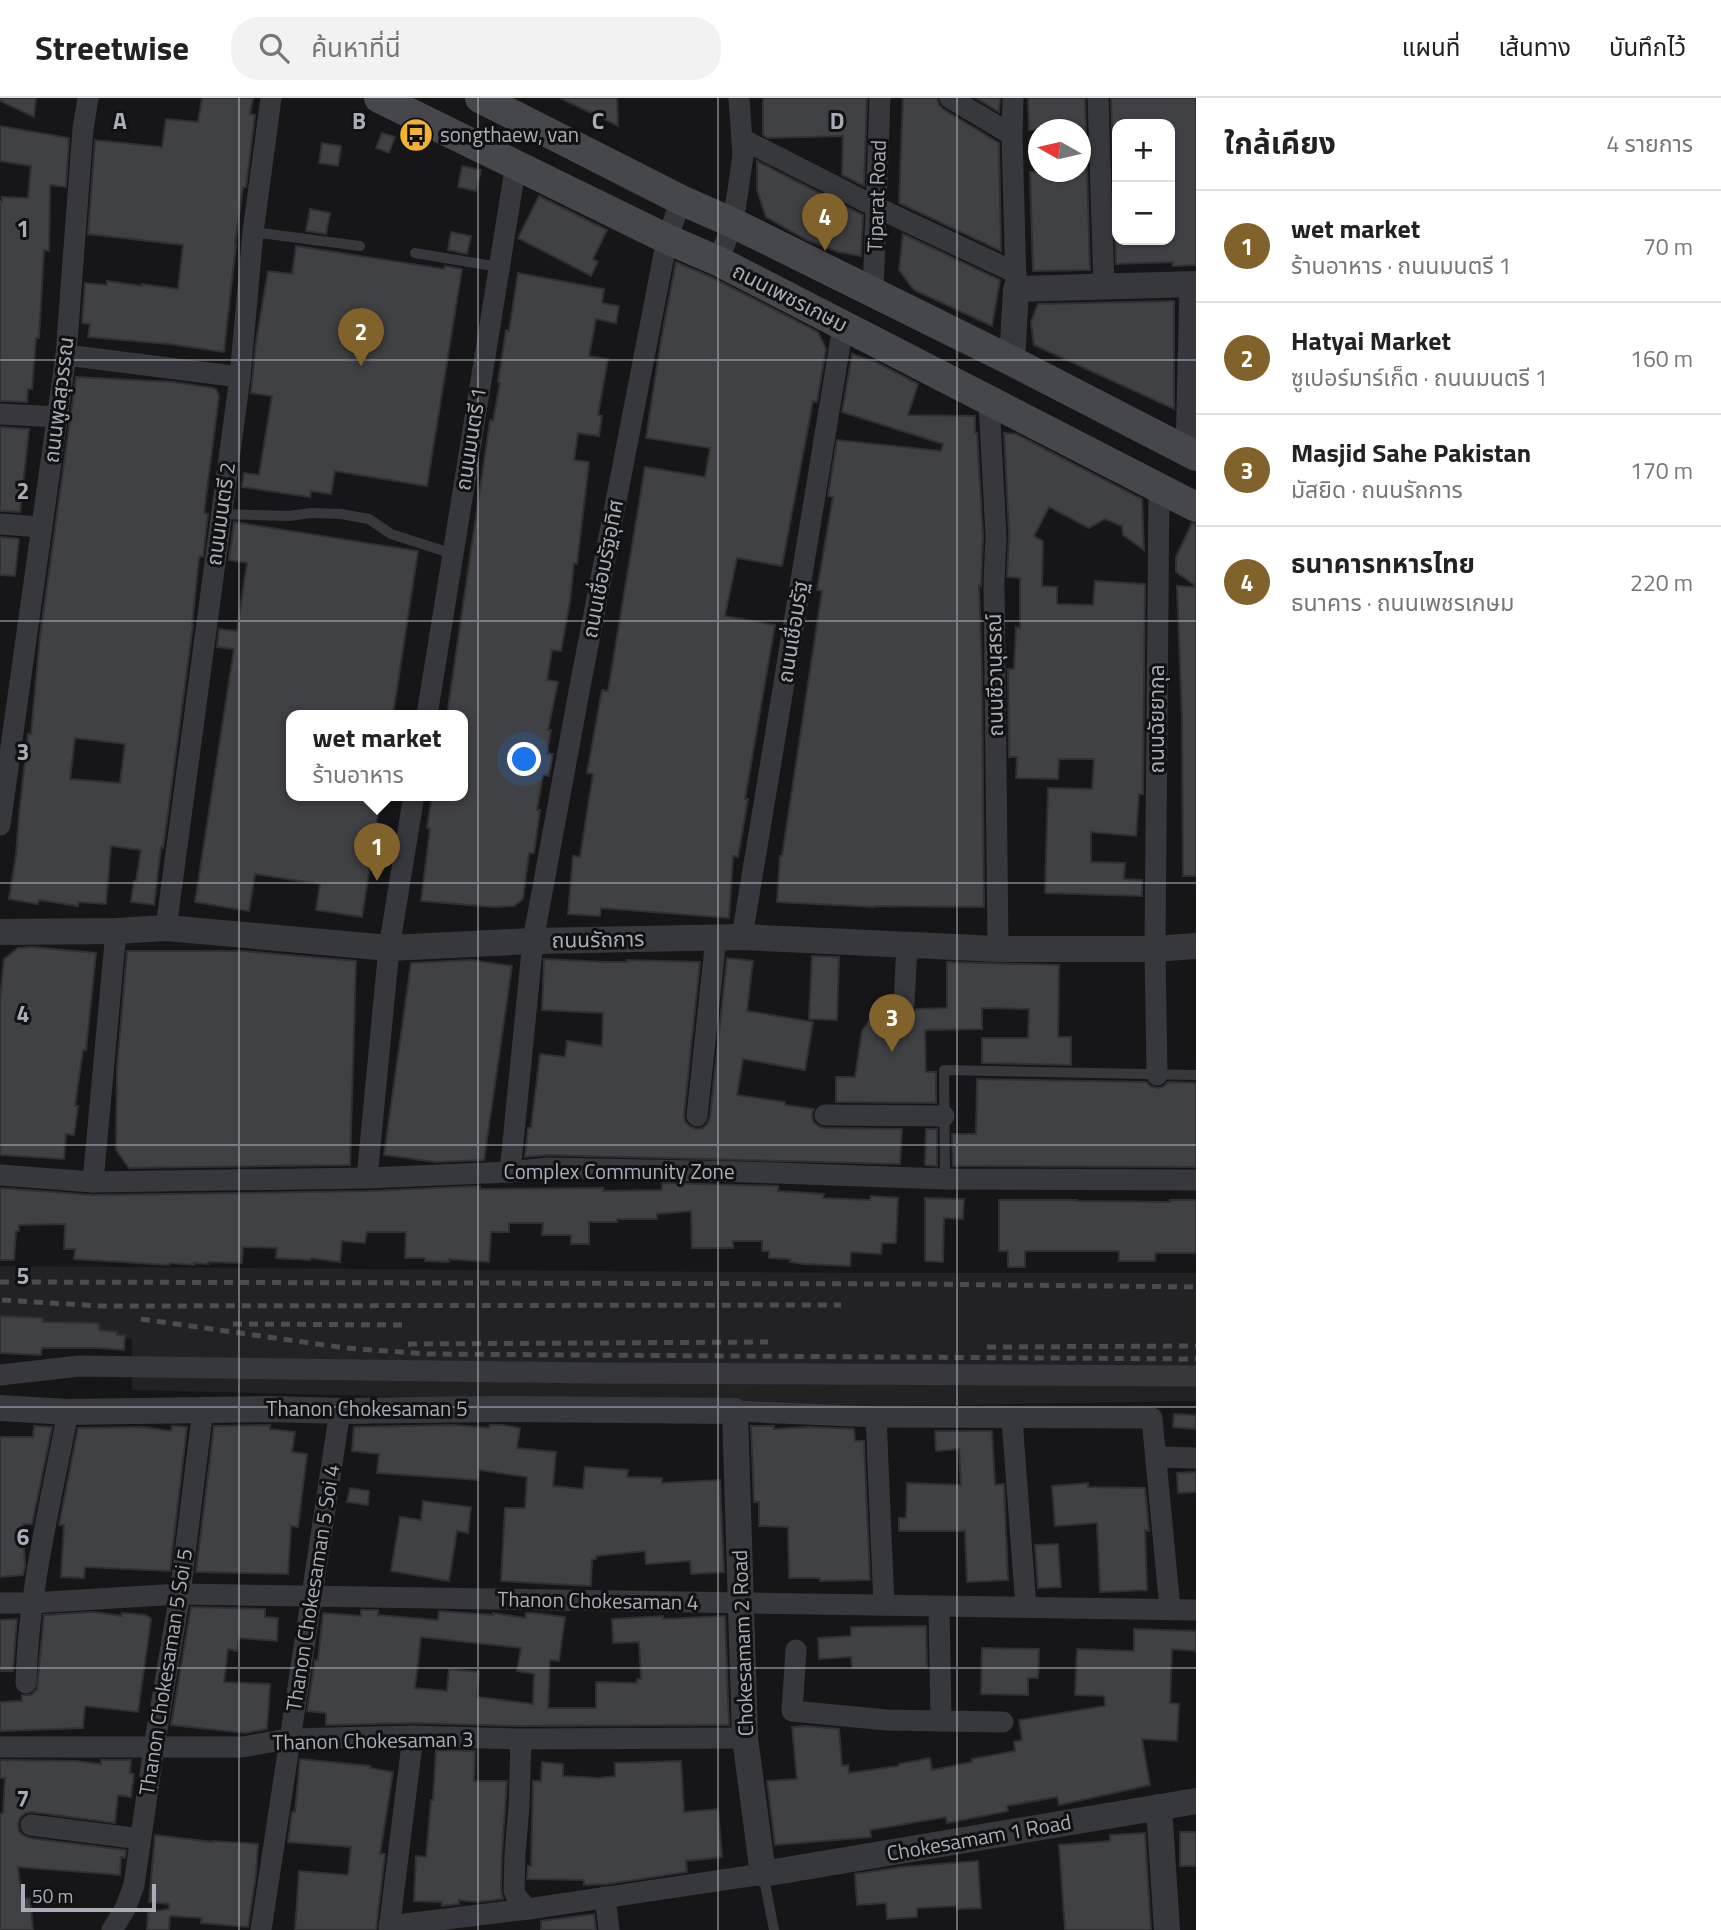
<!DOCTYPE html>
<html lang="th">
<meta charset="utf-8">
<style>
:root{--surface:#fff;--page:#f2f2f2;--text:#222;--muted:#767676;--line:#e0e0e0;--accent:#80622a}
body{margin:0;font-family:"Titillium Web","Noto Sans Thai",sans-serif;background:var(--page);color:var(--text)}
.controls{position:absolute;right:21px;top:21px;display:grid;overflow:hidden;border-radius:14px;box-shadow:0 2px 5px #0004}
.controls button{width:63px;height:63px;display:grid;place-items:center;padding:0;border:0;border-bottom:2px solid var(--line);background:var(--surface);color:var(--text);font:35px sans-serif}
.compass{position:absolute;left:1028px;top:21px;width:63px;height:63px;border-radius:50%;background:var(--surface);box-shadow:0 2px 5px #0004;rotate:278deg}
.scale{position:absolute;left:21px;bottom:18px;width:135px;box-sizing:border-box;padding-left:7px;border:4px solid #a8adb8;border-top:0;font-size:19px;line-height:24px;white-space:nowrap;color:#a8adb8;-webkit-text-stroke:5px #111113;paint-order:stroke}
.you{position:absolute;left:525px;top:662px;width:24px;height:24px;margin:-18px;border:5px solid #fff;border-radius:50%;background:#1a73e8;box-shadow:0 0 0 10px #1a73e833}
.badge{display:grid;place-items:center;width:46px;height:46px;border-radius:50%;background:var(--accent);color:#fff;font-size:23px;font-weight:700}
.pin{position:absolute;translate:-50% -58px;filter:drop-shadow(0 2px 4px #0008)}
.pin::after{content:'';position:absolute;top:37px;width:24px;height:21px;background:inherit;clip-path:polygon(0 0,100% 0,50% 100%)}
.popup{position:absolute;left:286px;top:612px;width:182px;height:91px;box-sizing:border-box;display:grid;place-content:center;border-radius:14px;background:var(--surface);filter:drop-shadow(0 2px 5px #0005);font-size:23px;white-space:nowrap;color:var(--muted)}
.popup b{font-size:26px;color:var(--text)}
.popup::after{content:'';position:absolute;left:50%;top:100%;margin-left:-14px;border:14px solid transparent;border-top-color:var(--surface)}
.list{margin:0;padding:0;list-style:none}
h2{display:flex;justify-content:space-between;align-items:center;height:91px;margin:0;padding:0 28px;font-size:30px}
h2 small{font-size:23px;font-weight:400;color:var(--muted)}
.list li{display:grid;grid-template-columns:46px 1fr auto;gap:21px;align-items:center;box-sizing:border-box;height:112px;padding:0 28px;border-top:2px solid var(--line)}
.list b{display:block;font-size:26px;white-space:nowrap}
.list p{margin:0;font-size:23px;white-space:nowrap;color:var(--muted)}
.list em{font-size:23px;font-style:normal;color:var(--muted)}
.icon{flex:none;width:38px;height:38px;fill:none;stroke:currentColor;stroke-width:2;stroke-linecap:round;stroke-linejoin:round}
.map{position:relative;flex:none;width:1196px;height:1832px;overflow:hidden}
header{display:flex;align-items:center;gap:42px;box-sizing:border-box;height:98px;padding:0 35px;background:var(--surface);border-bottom:2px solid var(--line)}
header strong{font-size:33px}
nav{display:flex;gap:38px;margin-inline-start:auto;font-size:24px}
.search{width:490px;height:63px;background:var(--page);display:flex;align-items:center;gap:18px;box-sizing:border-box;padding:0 24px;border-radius:28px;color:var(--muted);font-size:26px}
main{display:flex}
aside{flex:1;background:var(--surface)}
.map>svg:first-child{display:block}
.built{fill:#222225}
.building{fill:#404145;stroke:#303034;stroke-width:2;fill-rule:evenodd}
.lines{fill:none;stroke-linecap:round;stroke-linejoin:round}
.service{stroke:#37383d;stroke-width:10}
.minor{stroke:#37383d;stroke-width:21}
.tertiary{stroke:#37383d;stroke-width:26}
.secondary{stroke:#45474d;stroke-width:30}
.rail{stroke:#4a4c52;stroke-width:5;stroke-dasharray:9 7;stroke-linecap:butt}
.grid{fill:none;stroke:#a8adb8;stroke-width:2;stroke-opacity:0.55}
.labels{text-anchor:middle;stroke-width:6;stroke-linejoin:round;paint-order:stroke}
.poi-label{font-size:21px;fill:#a8adb8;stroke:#111113;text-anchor:start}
.street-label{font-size:21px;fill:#a8adb8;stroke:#111113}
.grid-label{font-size:23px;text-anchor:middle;font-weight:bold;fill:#a8adb8;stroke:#111113;stroke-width:6;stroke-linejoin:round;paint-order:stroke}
</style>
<header>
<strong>Streetwise</strong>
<div class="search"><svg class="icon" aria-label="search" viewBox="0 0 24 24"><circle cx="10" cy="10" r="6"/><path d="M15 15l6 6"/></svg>ค้นหาที่นี่</div>
<nav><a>แผนที่</a><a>เส้นทาง</a><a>บันทึกไว้</a></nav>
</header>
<main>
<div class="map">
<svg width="1196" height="1832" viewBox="0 0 1196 1832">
<rect width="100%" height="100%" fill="#161618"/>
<path class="built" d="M0,1168L860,1175H1196V1303L832,1309L132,1292V1241L0,1231Z"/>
<g class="building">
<path d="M0,0H36L34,19L0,3Z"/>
<path d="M202,0H253L250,16L255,17L246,89H243L235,146H236L224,254L169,246L88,239L90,226L82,225L85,185L107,187V183L142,188V186L178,191L183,147L88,136L95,42L162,49L166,21L198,24Z"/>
<path d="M560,0H617L618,28Z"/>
<path d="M763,0H867L864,88L842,77L843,38L768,40L763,37Z"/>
<path d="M903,0H937L939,7L943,11L999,45L1001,153L899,105Z"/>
<path d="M976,0H1000L999,14Z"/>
<path d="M1028,0H1085L1090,172L1033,173L1030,74H1081V32H1029Z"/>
<path d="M1111,0H1196V167L1173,168V164L1116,166ZM1117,26H1170V112H1171L1172,142H1117Z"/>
<path d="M0,28L69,40L66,89L50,87L49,153L44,152L39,240H36L32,291H28L27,304L0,303V103H2V99L28,100L31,68L0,63Z"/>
<path d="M382,35L395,39L389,55L376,50Z"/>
<path d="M322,45L341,48L338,68L319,65Z"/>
<path d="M757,63L863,117L861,158L838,154L807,142L766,119L757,92Z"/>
<path d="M462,68L481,72L476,93L458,89Z"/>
<path d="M539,98L607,132L593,161L598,164L591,178L518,140Z"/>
<path d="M310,111L330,115L326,136L306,133Z"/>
<path d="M451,134L471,138L467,156L448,152Z"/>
<path d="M903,136L1000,182L992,228L914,192L899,172Z"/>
<path d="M296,148L444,171L445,168L462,171L427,388L335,373L331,396L311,393L310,399L242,389L244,375L259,377L272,298L251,295L256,244L268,173L292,176Z"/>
<path d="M676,164L711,179L818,234L826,251L817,304L813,303L782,468L737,460L725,518L775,527L745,701H748L738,759L733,758L729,820L601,810L600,818L568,816L573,758L580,759L593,676L587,675L602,592L608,593L645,369L705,379L710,350L646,340L661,242Z"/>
<path d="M518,175L604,191L602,205L619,208L616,225L596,221L589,258L608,261L598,317L602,318L599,338L578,335L574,362L589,364L577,466L574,465L570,503L561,553L552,552L547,582L558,584L548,632H551L547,656H553L549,678L543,677L537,712H540L534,755H529L523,801L514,808L494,809L421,803L430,731L427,730L432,697H463V617H447L490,322L493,323L500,285L498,284L502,259L506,232L509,233Z"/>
<path d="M1174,203V311L1034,247L1031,224L1038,206Z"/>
<path d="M852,256L876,264L918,286L908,317L975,318V335H977L983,438L981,488L979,487L982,570L984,809L874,808V809L777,804L780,758H782L822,493L817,492L833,399L828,398L837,342L941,353L943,346L842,314Z"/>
<path d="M76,279L173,284L213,290L216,291L219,298L204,415L208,416L203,459L200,458L199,460L192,527H193L168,715L163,750L161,749L154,807L131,804L134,783H136L141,752L111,748L106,806L78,804V808L39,802L38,806L9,801L16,757L19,717L28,636H31L40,538ZM75,640L125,646L120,685L70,681Z"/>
<path d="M0,329L29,331L20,414L0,413Z"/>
<path d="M1004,335L1016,336L1142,401L1144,452L1123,437L1122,428L1105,421L1089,430L1049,409L1034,438L1043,443L1042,488L1057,489V506L1093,507L1095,483L1145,486L1143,696H1139L1136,738L1091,734V764L1125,765L1124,781L1142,782V798L1045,795L1048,690L1092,691L1094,661H1059L1058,681L1016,680L1017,659H1009L1008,571H1014L1016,529L1020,530V480L1007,479L1009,437Z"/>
<path d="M234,424L418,453L393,617H291V697H381L362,819L316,812L320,786L255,776L249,813L195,804L234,551L217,549L219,531L237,533L247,465L229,462Z"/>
<path d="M1192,425L1196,426V488L1176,474V459Z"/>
<path d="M0,439L19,441L15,478L0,477Z"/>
<path d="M1177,488L1196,489V778H1183L1182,618Z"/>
<path d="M32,849L96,855L86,952H83L75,1008H78L74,1037L66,1036L64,1061L0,1057V902L4,861L18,850Z"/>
<path d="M127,853H243L356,863L350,1067L129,1070L116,1052L117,970Z"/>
<path d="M812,858L839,859L837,922L809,921Z"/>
<path d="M727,860L753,863L747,913L813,924L805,972L743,961L737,997L785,1004V1007L814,1011L812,1016L813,1023L818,1028L824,1030L902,1031L900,1066L547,1057L525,1059L528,1030H531L540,956L565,959L567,943L602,948L603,915L542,912L544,861L605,864H627V862L700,864L684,1017L685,1023L689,1028L696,1031L703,1030L707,1026L710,1019Z"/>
<path d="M471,862L512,868L484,1062L436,1064L384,1057L411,865Z"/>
<path d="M947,864L1059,867L1058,939H1071V967L982,965V940H1028L1029,911L982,910V931L925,932L926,974H936V1005L836,1004V979H855L862,933L871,920L885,911H892L896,917L904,919L911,917L916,911L947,910Z"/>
<path d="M977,981L1146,984L1150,988L1157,990L1163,989L1168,984L1196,985V1069L953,1068L952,1036H976Z"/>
<path d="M926,1031H937V1068L925,1067Z"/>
<path d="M662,1085L778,1088V1093L824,1096L823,1100L870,1102L871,1098L898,1100L896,1145H882L881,1156L851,1154L850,1168L804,1166L790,1164L791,1161L769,1160V1153H762V1143H733V1150H692L691,1113L657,1116V1121H617V1124H589V1146H571V1137H542L543,1125H509V1134H491L489,1164L449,1161V1164L425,1163V1160H405L406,1134H367L365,1145L342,1143L340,1164L311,1160L310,1162L276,1160L277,1150L243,1149L242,1165L208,1164V1166L194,1165V1167L170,1165L169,1167L74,1161L75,1151H64L65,1126L19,1127V1133H16L14,1162H0V1090L93,1097L368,1093L480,1088V1091L603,1090V1093L662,1092Z"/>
<path d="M925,1100L964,1101L963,1121L944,1120L943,1164L925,1163Z"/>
<path d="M999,1102H1077V1103L1170,1104V1102H1196V1155H1155V1163H1119V1153H1025V1169H1008V1153H999Z"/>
<path d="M0,1218L43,1220V1224L99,1225V1232L117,1234V1237H125L124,1252L98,1250H42L41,1257L0,1255Z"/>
<path d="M1174,1316L1196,1317V1331L1173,1329Z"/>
<path d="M270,1327V1331L295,1334L292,1354L307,1356L298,1429L291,1428L288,1476L196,1474L214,1328Z"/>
<path d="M453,1327L489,1330L490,1327H502L520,1330L517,1350L556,1354L553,1388L583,1391L585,1369L628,1372L627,1379L662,1380V1385L720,1382L724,1474L691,1476L690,1463L646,1466L645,1453L596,1458V1461H592L591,1488L501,1483L505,1410H525L527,1379L479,1372L478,1382L377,1375L379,1356L352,1353L354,1329Z"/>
<path d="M34,1328L52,1329L32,1426H23L25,1469L23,1477L0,1479V1339H33Z"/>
<path d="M172,1328L187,1329L170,1473L85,1469L84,1480L61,1479L64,1427H59L78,1330L143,1329L171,1333Z"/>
<path d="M751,1328H774V1331L809,1329L854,1331L855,1343H864L870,1482L820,1483V1480H789L788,1429L759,1428V1404H754Z"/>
<path d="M935,1333H992L995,1387L1004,1386L1008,1482L967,1484L965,1433H899V1420H906L907,1385L961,1387L959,1351L936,1353Z"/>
<path d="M1196,1374V1394L1178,1395L1177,1375Z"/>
<path d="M1088,1385V1389L1145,1390L1149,1433L1145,1432L1147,1492L1100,1494L1097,1425L1055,1428L1052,1388Z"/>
<path d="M350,1390L369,1393L368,1407L347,1404Z"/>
<path d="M423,1403L471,1409L468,1435L457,1433L449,1483L391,1473L400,1419L421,1422Z"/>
<path d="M1058,1446L1061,1489L1038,1490L1035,1447Z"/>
<path d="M191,1509L265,1511V1519L278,1520L277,1543L239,1540L237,1553L228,1551L224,1584L270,1586L267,1631L246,1635L171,1627Z"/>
<path d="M361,1512H378V1517L438,1522L439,1513L493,1517V1515L525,1520L526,1515H533L565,1519L559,1563L550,1562L548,1610H596V1584L637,1585V1581H641L639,1544L613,1545L612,1521L663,1518V1521L725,1518L729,1627L521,1628L413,1625L326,1627V1615L307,1613L315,1562H318L323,1515L361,1518ZM421,1539L521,1550L517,1573L534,1576L533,1606L477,1599L479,1574L449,1571L447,1593L415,1590Z"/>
<path d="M93,1514L122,1518V1515L146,1517L151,1521L138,1614L85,1608L83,1630L0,1633V1604L22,1603V1597H31L37,1591L44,1517Z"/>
<path d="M17,1521L13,1573H0V1522Z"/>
<path d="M926,1528L927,1570H852L851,1559L819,1561L818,1540L851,1538V1529Z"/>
<path d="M1134,1531L1196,1533V1553L1172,1551L1170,1605L1179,1606L1177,1643L1142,1641L1150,1687L1059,1707L1057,1699L1007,1708L1008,1713L947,1725L946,1719L870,1732L871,1739L775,1747L767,1683L797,1681L792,1629L806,1628L839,1631L842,1668L848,1667L849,1675L899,1668V1666L930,1660L932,1672L972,1664V1661L1015,1653L1014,1644L1022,1642L1019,1622L1105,1608L1104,1598L1075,1597L1077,1551L1134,1553Z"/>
<path d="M982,1550L1039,1551L1038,1580H1028V1597L981,1596Z"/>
<path d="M436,1652L475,1653L474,1683H507L502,1755L501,1792L503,1801L477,1804L459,1802V1806L442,1808V1804L414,1803L416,1758L426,1759L431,1702H433Z"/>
<path d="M300,1661L370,1668V1670L393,1674L380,1756H385L376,1832H295L299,1773L348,1777L351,1749L288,1744L292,1714H295Z"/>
<path d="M0,1662L77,1663L101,1666V1662H131L130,1675L134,1676L131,1699L118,1697L115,1725L33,1714L25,1715L20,1720L18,1726L19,1733L23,1737L29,1740L126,1752L125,1760L121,1759L120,1777L18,1769L22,1801L30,1800L33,1832H0V1716L3,1715L5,1680H0Z"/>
<path d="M681,1663L684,1714L718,1711L722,1759L686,1763L687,1774L608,1786L584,1787V1782L527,1781L528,1768H531L533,1683H541L542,1664L563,1666V1678L599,1680L615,1678V1665Z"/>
<rect x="1180" y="1734" width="16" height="34"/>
<path d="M1145,1735L1151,1832H1065L1059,1747L1110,1743V1737Z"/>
<path d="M155,1737L213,1744V1743L258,1746L256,1777L248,1829L201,1825L202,1820L170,1818L169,1832H147L148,1814L169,1811V1806L149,1804Z"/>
<path d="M978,1763L981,1810L957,1811V1808L917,1810V1819L887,1821L886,1805L857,1807L855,1776L901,1769Z"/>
<path d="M594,1816L596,1832H541V1823Z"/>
</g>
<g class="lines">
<g class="service">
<path d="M253,134L360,148"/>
<path d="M415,155L499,169"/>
<path d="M221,416L289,418L311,415L341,416L369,421L391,436L453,456"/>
<path d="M945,1081L944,972L1196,977"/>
<path d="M763,1776L774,1832"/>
</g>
<g class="minor">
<path d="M950,0L1012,37"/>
<path d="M1013,0L1012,37L1016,186"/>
<path d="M1098,0L1104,189"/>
<path d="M742,41L876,109L1016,175"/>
<path d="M718,163L733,125L743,58L739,0"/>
<path d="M873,195L880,0"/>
<path d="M66,257L240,279"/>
<path d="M989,304L996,438L994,485L998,851"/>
<path d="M0,316L58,319"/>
<path d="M1186,353L1190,187"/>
<path d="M0,426L41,429"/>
<path d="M427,617L516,66"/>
<path d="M0,727L66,257L83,31L88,0"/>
<path d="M166,830L240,279L253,134L271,0"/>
<path d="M742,839L843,228"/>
<path d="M904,906L907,847"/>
<path d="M1157,977L1155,851L1159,390"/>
<path d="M825,1017L944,1018"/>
<path d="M697,1018L716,840"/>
<path d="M510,1074L533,843L581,583L667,141L681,102"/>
<path d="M0,1077L93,1084L367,1080L510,1074L547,1070L745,1074L945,1081L1196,1082"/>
<path d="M367,1080L389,850L414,697"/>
<path d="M93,1084L116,833"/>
<path d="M0,1277L79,1268L591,1275L1196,1278"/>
<path d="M735,1313L876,1319L1152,1320L1170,1511"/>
<path d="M876,1319L884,1507"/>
<path d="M1012,1321L1026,1509"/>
<path d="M1157,1359L1196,1360"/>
<path d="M0,1505H31L180,1496L1196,1512"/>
<path d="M939,1508L941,1623L1003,1624"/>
<path d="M796,1552L792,1613L887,1622L941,1623"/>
<path d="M26,1585C28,1493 51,1403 68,1314"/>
<path d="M521,1641L519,1709L515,1755L514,1792L517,1800L528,1811"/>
<path d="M0,1649H242L288,1641L413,1638L521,1641L745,1640"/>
<path d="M31,1727L140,1741"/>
<path d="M605,1799L609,1832"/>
<path d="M389,1828L528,1811L763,1776"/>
<path d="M112,1832L125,1811L134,1787L154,1649L180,1496L203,1311"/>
<path d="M261,1832C286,1659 315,1486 340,1313"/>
<path d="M389,1832L413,1638"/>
</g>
<g class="tertiary">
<path d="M1012,263L1016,191L1196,186"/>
<path d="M0,834L116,833L166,830L389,850L533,843L742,839L998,851H1155L1196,848"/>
<path d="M0,1310L68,1314L271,1311L340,1313L497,1311L735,1313L745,1640L763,1776L1196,1703"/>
<path d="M1159,1709L1167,1832"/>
</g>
<g class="secondary">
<path d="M379,0L667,141L718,163L1196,409"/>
<path d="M480,0L681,102L733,125L1012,263L1196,358"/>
</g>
<g class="rail">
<path d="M0,1184L918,1186L1196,1189"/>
<path d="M2,1202L101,1208L841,1207"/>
<path d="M141,1221L346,1250L428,1256L1196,1261"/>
<path d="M233,1226L409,1227"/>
<path d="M408,1246L768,1244"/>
<path d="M987,1249L1196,1248"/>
</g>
</g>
<path class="grid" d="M239,0V1832M478,0V1832M718,0V1832M957,0V1832M0,262H1196M0,523H1196M0,785H1196M0,1047H1196M0,1309H1196M0,1570H1196"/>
<defs>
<g id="bus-disc" transform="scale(1.75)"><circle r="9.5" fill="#f2b134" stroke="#111113"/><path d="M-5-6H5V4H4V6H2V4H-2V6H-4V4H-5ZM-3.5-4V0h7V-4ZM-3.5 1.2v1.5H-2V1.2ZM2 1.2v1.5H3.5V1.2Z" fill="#111"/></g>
</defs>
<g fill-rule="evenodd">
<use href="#bus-disc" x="416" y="37"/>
</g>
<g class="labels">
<g class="poi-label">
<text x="440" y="44">songthaew, van</text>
</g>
<g class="street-label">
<text transform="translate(877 98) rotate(-88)" y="7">Tiparat Road</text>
<text transform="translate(790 200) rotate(27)" y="7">ถนนเพชรเกษม</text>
<text transform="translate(59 302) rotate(-83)" y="7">ถนนพูลสุวรรณ</text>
<text transform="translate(471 341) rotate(-81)" y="7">ถนนมนตรี 1</text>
<text transform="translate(221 416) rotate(-82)" y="7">ถนนมนตรี 2</text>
<text transform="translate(603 471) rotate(-79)" y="7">ถนนเชื่อมรัฐอุทิศ</text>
<text transform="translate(793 534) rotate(-81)" y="7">ถนนเชื่อมรัฐ</text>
<text transform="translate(995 577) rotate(-91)" y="7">ถนนชีวานุสรณ์</text>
<text transform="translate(1157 621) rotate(-90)" y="7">ถนนฉัยยากุล</text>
<text transform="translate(598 842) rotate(-1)" y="7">ถนนรัถการ</text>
<text x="619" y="1081">Complex Community Zone</text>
<text x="367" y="1318">Thanon Chokesaman 5</text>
<text transform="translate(313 1490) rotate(-81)" y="7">Thanon Chokesaman 5 Soi 4</text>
<text transform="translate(598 1503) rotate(1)" y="7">Thanon Chokesaman 4</text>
<text transform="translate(743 1545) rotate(-92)" y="7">Chokesamam 2 Road</text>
<text transform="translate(166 1574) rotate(-81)" y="7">Thanon Chokesaman 5 Soi 5</text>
<text transform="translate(373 1643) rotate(-1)" y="7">Thanon Chokesaman 3</text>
<text transform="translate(979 1740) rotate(-10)" y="7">Chokesamam 1 Road</text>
</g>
</g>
<g class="grid-label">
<text x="120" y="31">A</text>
<text x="359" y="31">B</text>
<text x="598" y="31">C</text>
<text x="837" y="31">D</text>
<text x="23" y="139">1</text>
<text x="23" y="401">2</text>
<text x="23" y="662">3</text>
<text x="23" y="924">4</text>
<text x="23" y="1186">5</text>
<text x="23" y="1447">6</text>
<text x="23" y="1709">7</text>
</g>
</svg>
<div class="controls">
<button>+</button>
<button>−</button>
</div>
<svg class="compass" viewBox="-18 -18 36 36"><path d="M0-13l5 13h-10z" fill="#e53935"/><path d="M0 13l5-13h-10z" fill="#767676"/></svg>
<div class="scale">50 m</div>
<div class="you"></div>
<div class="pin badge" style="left:377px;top:783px">1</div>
<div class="popup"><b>wet market</b>ร้านอาหาร</div>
<div class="pin badge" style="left:361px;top:268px">2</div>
<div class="pin badge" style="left:892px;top:954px">3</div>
<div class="pin badge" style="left:825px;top:153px">4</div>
</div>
<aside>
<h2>ใกล้เคียง<small>4 รายการ</small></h2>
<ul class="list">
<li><span class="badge">1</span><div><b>wet market</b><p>ร้านอาหาร · ถนนมนตรี 1</p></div><em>70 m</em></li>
<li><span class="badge">2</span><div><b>Hatyai Market</b><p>ซูเปอร์มาร์เก็ต · ถนนมนตรี 1</p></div><em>160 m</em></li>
<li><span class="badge">3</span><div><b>Masjid Sahe Pakistan</b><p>มัสยิด · ถนนรัถการ</p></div><em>170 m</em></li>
<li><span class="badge">4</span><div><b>ธนาคารทหารไทย</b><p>ธนาคาร · ถนนเพชรเกษม</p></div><em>220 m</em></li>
</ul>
</aside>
</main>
